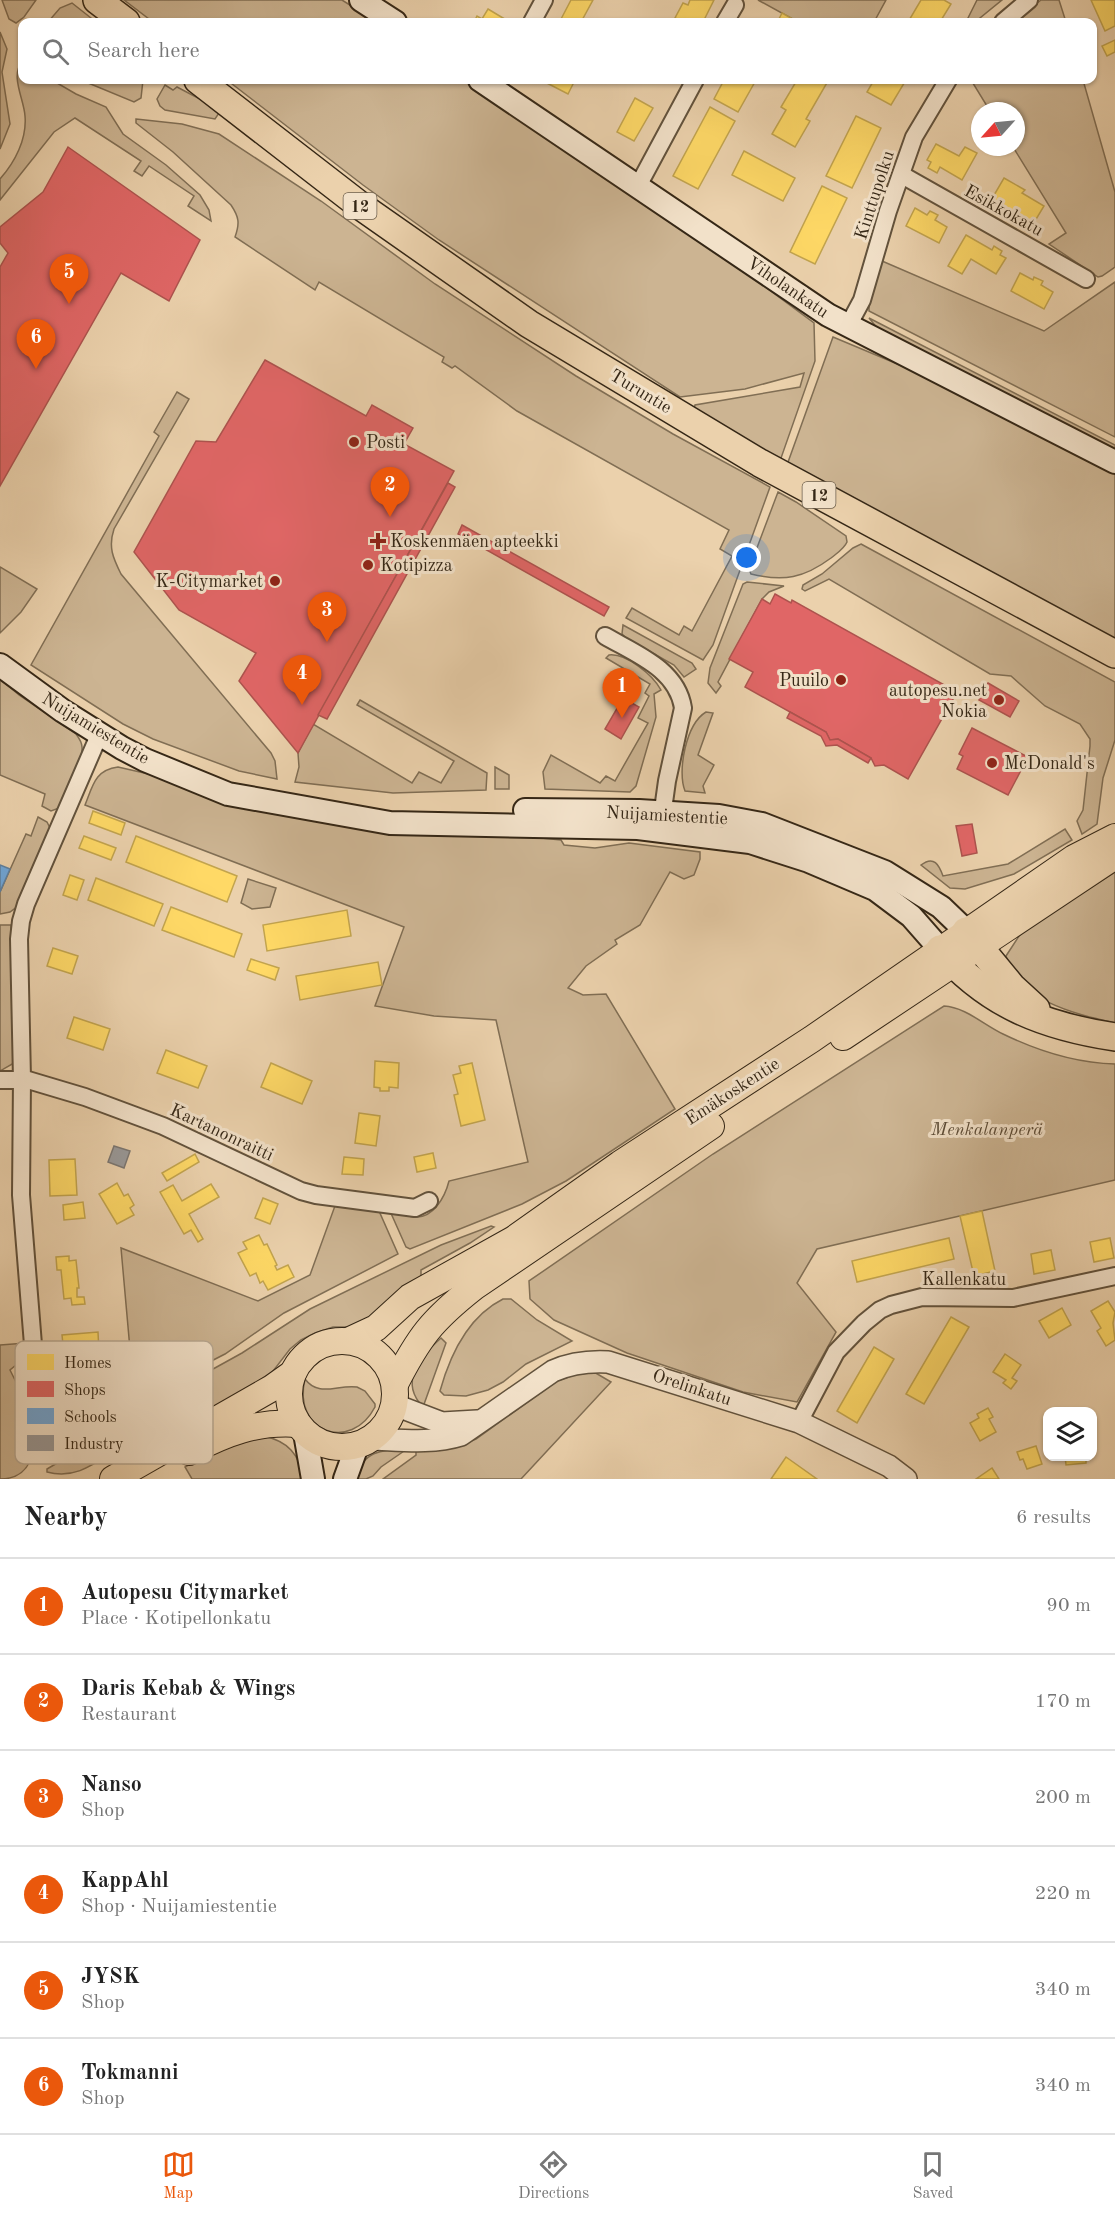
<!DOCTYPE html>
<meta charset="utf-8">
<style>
:root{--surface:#fff;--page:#f6f6f6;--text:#222;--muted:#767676;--line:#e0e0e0;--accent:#ea580c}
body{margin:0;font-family:"Old Standard TT",serif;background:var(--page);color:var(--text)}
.controls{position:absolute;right:18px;bottom:18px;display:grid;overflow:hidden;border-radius:12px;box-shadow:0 2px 4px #0004}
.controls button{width:54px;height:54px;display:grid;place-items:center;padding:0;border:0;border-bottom:2px solid var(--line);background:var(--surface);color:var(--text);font:30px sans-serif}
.compass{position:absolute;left:971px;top:102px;width:54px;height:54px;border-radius:50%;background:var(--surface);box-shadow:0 2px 4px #0004;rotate:243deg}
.you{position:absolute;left:747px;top:558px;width:21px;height:21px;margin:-15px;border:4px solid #fff;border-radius:50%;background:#1a73e8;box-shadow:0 0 0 9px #1a73e833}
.badge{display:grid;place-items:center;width:39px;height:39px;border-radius:50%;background:var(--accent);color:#fff;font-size:20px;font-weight:700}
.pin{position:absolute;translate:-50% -50px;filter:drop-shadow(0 2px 3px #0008)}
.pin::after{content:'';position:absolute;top:32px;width:21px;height:18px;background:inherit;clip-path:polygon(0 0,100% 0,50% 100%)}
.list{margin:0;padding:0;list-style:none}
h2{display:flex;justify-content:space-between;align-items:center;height:78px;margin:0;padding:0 24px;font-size:26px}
h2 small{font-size:20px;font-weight:400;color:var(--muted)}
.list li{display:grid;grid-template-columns:39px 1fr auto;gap:18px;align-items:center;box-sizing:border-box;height:96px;padding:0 24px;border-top:2px solid var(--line)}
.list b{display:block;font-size:22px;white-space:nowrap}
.list p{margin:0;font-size:20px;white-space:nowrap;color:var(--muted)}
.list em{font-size:20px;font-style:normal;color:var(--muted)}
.icon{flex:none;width:33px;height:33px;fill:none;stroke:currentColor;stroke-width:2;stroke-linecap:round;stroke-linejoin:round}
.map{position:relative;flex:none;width:1115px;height:1479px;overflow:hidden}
.search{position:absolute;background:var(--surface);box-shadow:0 2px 4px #0004;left:18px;right:18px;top:18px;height:66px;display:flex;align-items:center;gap:15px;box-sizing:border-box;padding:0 21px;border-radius:12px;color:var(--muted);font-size:22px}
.sheet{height:654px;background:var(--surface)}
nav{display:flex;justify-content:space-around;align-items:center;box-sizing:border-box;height:84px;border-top:2px solid var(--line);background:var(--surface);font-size:16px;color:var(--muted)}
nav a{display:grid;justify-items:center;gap:3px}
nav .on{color:var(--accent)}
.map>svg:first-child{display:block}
.green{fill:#ccb492;stroke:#806e54;stroke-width:1.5}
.homes{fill:#ffd966;stroke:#c2a44e;stroke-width:1.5}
.shops{fill:#e06666;stroke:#ad534e;stroke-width:1.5}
.schools{fill:#6fa8dc;stroke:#5e81a1;stroke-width:1.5}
.industry{fill:#999;stroke:#7b7772;stroke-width:1.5}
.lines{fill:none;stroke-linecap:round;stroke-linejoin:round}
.minor-casing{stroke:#62523c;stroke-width:20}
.tertiary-casing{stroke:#62523c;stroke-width:24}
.secondary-casing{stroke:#352716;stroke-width:26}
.primary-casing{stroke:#352716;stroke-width:28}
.trunk-casing{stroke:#352716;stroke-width:30}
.minor{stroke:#f2e1c9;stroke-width:16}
.tertiary{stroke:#f2e1c9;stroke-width:21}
.secondary{stroke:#f2e1c9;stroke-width:22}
.primary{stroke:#ebd1ac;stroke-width:26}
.trunk{stroke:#ebd1ac;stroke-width:27}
.poi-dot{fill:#8f2418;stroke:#f2e1c9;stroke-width:2}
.labels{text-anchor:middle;stroke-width:6;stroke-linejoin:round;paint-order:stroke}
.shield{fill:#f2e1c9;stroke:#6e5f4c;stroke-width:1.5}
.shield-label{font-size:16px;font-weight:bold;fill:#352716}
.street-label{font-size:18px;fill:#352716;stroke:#f2e1c9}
.poi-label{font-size:18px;fill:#352716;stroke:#f2e1c9;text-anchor:start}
.park-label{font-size:18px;font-style:italic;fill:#5b4a35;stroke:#f2e1c9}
.key{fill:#f2e1c9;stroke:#b9a993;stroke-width:1.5}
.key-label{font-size:16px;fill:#352716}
</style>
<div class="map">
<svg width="1115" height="1479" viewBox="0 0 1115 1479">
<rect width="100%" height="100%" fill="#ebd1ac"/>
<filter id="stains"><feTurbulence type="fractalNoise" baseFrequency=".00333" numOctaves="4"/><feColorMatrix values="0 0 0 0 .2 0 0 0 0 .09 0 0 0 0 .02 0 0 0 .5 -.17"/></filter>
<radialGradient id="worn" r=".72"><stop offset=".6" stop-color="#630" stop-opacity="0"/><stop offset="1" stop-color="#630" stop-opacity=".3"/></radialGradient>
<g class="green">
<path d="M2,0H36L24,17L16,23L9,19Z"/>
<path d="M124,0H342L377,22H153Z"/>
<path d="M758,0H886L874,22H798Z"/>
<path d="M977,0H1002L975,22H966Z"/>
<path d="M1041,0H1059L1066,22H1014Z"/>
<path d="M72,3L96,22H48L60,8Z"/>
<path d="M0,32L7,49L2,72L10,124L0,149Z"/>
<path d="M22,62V80H52L76,94L106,107L123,134L166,165L200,195L209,210L211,221L188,206L194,196L149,166L142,176L134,171L141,161L75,118L54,132L0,200V179C15,162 27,139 25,116C24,99 10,76 22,62Z"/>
<path d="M81,80H143L141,98L134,102Z"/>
<path d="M227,80H463L719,253L814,323L815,361L780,461L694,409L695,405L800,387L804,373L745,389L680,397L439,240L363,185Z"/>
<path d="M971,80H1083L1115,192V267L1102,276L1098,277L1049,244L1066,233L1013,147H1016V111H990Z"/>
<path d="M165,85L173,90L177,87L221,110L215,119L165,110L160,106L157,99Z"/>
<path d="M136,119L182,124L219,134L321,201L435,284L576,376L673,434L770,487L713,645L703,660L626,618L632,608L679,635L684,626L692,631L732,556L720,549L729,530L517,411L455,366L452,368L442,362L444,357L319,282L315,290L235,237C240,223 239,217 231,205L173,152L136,123Z"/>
<path d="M882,261L1044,331L1115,282V437L869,311V302Z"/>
<path d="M869,318L1115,445V452L878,329Z"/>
<path d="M833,337L938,381L1115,472V643L787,465Z"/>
<path d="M177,392L189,399L114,529C108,547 113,558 121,574L271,753L275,761L277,779L239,771L153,739L123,724L31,665L159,436L154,432Z"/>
<path d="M778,492L796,502L846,536L847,542C844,549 837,553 831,558C804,578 784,582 751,574L749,569Z"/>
<path d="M861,544L1115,682V740L1103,778L1097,824L1082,834L1077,821L1083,810L1090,746V739L1080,724L1045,706L1011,676L990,674L829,579L805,591L802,589L803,585L822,574L853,548Z"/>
<path d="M0,567L37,589L21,612L0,633Z"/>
<path d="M747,582L784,586L769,592L762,599L718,682L721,686L716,693L708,683L710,668L743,584Z"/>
<path d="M623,625L692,663L696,669L684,677L674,665L626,638L622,634Z"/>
<path d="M609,655C626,653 653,675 661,690L654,694L656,717L636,786L630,792L545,789L543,772L551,755L600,783L606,776L615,781L648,723L638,718L649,696L645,693L650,684L606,658Z"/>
<path d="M0,679L19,695L76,734C79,738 82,742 82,747C83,764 68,791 62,807L51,811L42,806L45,794L0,775Z"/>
<path d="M360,700L487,773L486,790L393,793L295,782L299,767L298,753L313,724L412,783L419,772L441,783L454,761L357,705Z"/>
<path d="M706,712L713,713L698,755L714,765L703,786L705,793L685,791C677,771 686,724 706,712Z"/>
<path d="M118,767L166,778L490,833L561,840L564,845L595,848L629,843L700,852V859L694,875L684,879L670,872L640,925L615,940L617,944L586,966L568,988L583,995L606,994L675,1109L566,1181L522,1204L410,1249L406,1247L390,1211C398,1213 406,1216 414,1217C433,1219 445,1197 449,1181L528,1162L496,1020L434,1016L375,1006L404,927L85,805C93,785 95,770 118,767Z"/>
<path d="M495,767L509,775V789H495Z"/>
<path d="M38,817L47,822L51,830L18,906L10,912L0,914V892L26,834L31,836Z"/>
<path d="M1065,829L1072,840L1014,874L965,889L950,888L921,865C934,855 939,865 943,876L1008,864Z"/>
<path d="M1115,872V1023C1076,1014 1017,1001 1006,956L1019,936L1029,927Z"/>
<path d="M248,879L276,888L270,907L252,909L241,903Z"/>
<path d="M0,925H11L14,1063L0,1071Z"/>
<path d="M944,1006C965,1007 984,1025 1003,1034C1038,1051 1076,1063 1115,1064V1180L817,1249L797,1283L836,1332L797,1402L743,1392L627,1353L554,1320L530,1299L529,1281L713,1154Z"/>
<path d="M336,1203L379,1211L398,1254L284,1313L225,1354L145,1395L74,1442L43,1461L38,1458L43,1411L57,1403L55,1383L66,1403L133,1383L121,1248L258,1301L310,1275Z"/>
<path d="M491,1226L494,1227L470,1243L421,1270V1276L397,1294L373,1317L351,1327H333L315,1333L301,1340L290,1349L267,1379L166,1434L156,1404L163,1394L195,1379L242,1353L310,1309L441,1245Z"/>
<path d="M503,1299H511L537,1320L572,1341L526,1364L503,1382L488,1390L466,1396L444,1395L440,1391C450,1355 467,1317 503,1299Z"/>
<path d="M441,1338L446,1343L423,1407C399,1382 419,1358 441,1338Z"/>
<path d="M26,1343L27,1356L10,1370L31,1412L37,1413C34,1441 38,1479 0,1479V1345Z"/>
<path d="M594,1372L611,1382L521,1479H383L416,1455V1451L456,1447L476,1439L557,1381L574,1375Z"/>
<path d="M305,1379C319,1398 338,1384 357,1387L365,1391L375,1404V1407C351,1453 292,1432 305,1379Z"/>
<path d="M141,1413L148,1417L158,1438L113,1460L110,1454C90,1467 72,1479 47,1472V1469L81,1449L121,1419Z"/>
<path d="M263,1436C288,1441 299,1454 304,1479H192L185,1467L216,1449Z"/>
<path d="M407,1449L381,1467L373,1476L366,1479H355C364,1450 380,1450 407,1449Z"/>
</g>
<g class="homes">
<path d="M571,0H593L581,22H561L560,21Z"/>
<path d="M690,0H714L703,22L699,20L698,22H683L675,18L683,3L688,5Z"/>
<path d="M921,0H944L951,4L940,22H908Z"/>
<path d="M1091,0H1115V26L1105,31Z"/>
<path d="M488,9L508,21L507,22H474L477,16L482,19Z"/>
<path d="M782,13L798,22H781L778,21Z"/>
<path d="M1115,40V52L1107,56L1102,46Z"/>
<path d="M541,80H575L568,94Z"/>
<path d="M724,80H756L738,112L714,99Z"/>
<path d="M797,80L828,81L806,119L810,121L795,147L772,134L786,110L781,107Z"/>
<path d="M874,80H906L891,105L867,92Z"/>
<path d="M635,98L653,108L634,141L617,132Z"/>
<path d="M710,107L735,121L698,189L673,176Z"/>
<path d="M856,116L881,128L852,188L826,176Z"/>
<path d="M936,144L959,156L965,147L977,153L962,180L940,167L937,173L928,168L931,162L927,160Z"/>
<path d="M744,151L795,178L783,201L732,175Z"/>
<path d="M1004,178L1025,190L1022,193L1044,206L1032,226L990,202Z"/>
<path d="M822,186L847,198L815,264L790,252Z"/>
<path d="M915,208L927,215L930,211L938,215L935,220L947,227L939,243L906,226Z"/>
<path d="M966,235L992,250L994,246L1002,251L1000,255L1006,258L996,274L971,259L962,274L948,266Z"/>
<path d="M1020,273L1033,280L1034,277L1043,281L1041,285L1053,292L1044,309L1011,291Z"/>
<path d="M93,811L125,823L121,835L89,823Z"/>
<path d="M84,836L116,848L111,860L79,848Z"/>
<path d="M136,836L237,876L227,902L126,862Z"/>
<path d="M70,875L84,880L77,900L63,895Z"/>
<path d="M96,878L163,904L154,926L88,900Z"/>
<path d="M171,907L242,934L234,957L162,930Z"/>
<path d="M347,910L351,936L267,951L263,925Z"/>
<path d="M53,948L78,956L72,974L47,966Z"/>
<path d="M251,959L279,968L275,980L247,970Z"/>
<path d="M378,962L382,985L300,1000L296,976Z"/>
<path d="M74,1017L110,1029L103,1050L67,1038Z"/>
<path d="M166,1050L207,1066L198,1088L157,1073Z"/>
<path d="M375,1061L399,1063L398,1088L389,1087V1091H380V1088L374,1087Z"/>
<path d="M271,1063L312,1081L302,1104L261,1087Z"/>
<path d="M472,1063L485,1120L461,1126L454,1095L458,1094L453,1075L461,1073L459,1066Z"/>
<path d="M359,1113L380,1116L376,1146L355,1143Z"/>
<path d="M433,1153L436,1168L417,1172L414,1157Z"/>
<path d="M195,1154L199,1162L167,1181L162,1173Z"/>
<path d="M344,1157L364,1159L363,1175L342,1174Z"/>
<path d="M75,1159L77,1195L50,1196L49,1160Z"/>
<path d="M117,1183L124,1196L128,1194L134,1205L130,1208L134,1215L117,1224L99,1194Z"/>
<path d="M211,1184L219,1197L189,1214L203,1239L198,1242L191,1230L184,1234L160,1192L173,1185L182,1201Z"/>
<path d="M263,1198L278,1204L270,1224L255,1218Z"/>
<path d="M83,1202L85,1218L64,1220L63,1205Z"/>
<path d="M982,1211L995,1271L974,1276L960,1216Z"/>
<path d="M259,1235L264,1245L267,1244L277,1265L275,1266L277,1270L288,1265L294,1277L268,1290L263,1281L260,1283L256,1273L250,1276L238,1253L247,1249L243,1242Z"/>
<path d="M949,1238L954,1259L857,1282L852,1261Z"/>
<path d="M1110,1238L1114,1258L1094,1262L1090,1242Z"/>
<path d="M1051,1250L1055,1270L1034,1274L1031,1254Z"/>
<path d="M69,1256V1261L76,1260L79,1288H77V1297H84L85,1304L72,1305L71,1298L64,1299L61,1270H57L56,1257Z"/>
<path d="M1108,1301L1115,1312L1113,1323L1115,1340L1106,1346L1097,1331L1101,1328L1091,1311Z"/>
<path d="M1062,1308L1071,1325L1049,1338L1039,1321Z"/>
<path d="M951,1317L969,1327L924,1404L906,1394Z"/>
<path d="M98,1332L99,1352L64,1354L62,1335Z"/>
<path d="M874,1347L894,1359L857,1423L837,1411Z"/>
<path d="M1005,1354L1021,1365L1012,1378L1017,1381L1011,1389L1003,1383L1006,1380L993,1372Z"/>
<path d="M988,1408L993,1417L989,1419L996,1432L980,1441L970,1423L979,1418L977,1414Z"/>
<path d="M1036,1446L1042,1464L1027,1469L1023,1459L1020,1460L1017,1452Z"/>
<path d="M1065,1456H1086V1463L1066,1465Z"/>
<path d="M786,1457L817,1479H771Z"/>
<path d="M992,1468L999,1479H976Z"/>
</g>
<g class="shops">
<path d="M68,147L200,240L169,301L121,273L0,486V267L8,253L0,243V227L43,192Z"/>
<path d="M265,360L366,416L372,405L413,428L404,444L454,471L298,753L239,681L256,653L179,610L134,552L196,441L216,442Z"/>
<path d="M448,483L455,487L327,719L318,715Z"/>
<path d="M462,525L609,607L604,616L458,534Z"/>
<path d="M775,594L791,603L792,600L957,692L908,779L884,765L875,766L871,758L838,739L830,740L826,732L745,687L753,672L729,659L762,599L770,604Z"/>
<path d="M988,683L1019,701L1010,717L979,700Z"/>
<path d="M623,698L639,707L621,739L605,729Z"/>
<path d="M790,712L826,732L830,740L838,739L871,758L868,763L837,745L826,746L821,736L787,718Z"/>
<path d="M972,728L1028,757L1008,795L957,769L963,756L959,754Z"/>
<path d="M972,824L977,853L962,856L956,826Z"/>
</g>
<path class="schools" d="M0,865L10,869L0,892Z"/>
<path class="industry" d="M114,1146L130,1151L124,1168L108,1162Z"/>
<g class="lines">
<g class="minor-casing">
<g id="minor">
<path d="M532,22L544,0"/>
<path d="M725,22L735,5"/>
<path d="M1003,22L1029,0"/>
<path d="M902,175L1086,279"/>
<path d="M638,186L695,80"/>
<path d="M848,326L862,300L888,211L914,137L948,80"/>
<path d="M605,636C636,654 677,669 683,708L667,781L661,824"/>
<path d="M0,1080H28L85,1097L163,1126L301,1191L316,1195L415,1208L429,1201"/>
<path d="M36,1382L21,1195L22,1079L19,939L21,921L26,904L100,733"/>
<path d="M799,1422L836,1352L864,1323L880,1310L891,1305L922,1297L1013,1298L1115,1276"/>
</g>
</g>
<g class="tertiary-casing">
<g id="tertiary">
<path d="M395,1405L442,1423L477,1421"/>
<path d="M371,1439C401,1440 432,1444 461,1435L553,1371C571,1363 589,1361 608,1362L799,1422L889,1466L906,1479"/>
</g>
</g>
<g class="secondary-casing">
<g id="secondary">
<path d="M361,0L395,22"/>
<path d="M480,80L828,315L1115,462"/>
<path d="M0,665L63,711L122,748L145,760L228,794L390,823L638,828L750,842L809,861L875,889L911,916L940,949"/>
<path d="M525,810L639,811L719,816L762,824L885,872L941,907L966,931"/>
<path d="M305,1433L313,1479"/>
<path d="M345,1479L357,1446"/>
</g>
</g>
<g class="primary-casing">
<g id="primary">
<path d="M843,1037L1115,856"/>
<circle cx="342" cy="1394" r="53"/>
<path d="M348,1341L376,1328L410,1297L514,1239L620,1164L812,1039L1074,858L1115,837"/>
<path d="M395,1384C419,1337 432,1320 474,1287L711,1126"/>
<path d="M189,1452C226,1433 256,1421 298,1424"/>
<path d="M113,1479L272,1388L293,1373"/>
</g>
</g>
<g class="trunk-casing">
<g id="trunk">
<path d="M97,0L126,22"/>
<path d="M198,80L362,207L529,324L760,463L1115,654"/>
<path d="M966,931L1012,987L1036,1009"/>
<path d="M940,949C989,1005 1043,1026 1115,1037"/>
</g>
</g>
<use href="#minor" class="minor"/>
<use href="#tertiary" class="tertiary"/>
<use href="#secondary" class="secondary"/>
<use href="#primary" class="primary"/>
<use href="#trunk" class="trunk"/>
</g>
<g class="poi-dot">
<circle cx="354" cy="442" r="6"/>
<path d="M375 532h6v6h6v6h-6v6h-6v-6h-6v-6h6z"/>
<circle cx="368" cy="565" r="6"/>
<circle cx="275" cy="581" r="6"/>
<circle cx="841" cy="680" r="6"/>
<circle cx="999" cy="700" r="6"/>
<circle cx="992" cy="763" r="6"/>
</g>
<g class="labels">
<g class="shield">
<rect x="343.5" y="193" width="33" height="26" rx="4.5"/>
<rect x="802.5" y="482" width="33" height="26" rx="4.5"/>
</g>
<g class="shield-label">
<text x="360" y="212">12</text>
<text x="819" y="501">12</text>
</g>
<g class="street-label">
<text transform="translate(874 195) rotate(-72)" y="6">Kinttupolku</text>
<text transform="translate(1004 210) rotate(29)" y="6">Esikkokatu</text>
<text transform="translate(788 287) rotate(34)" y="6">Viholankatu</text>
<text transform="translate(641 391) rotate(31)" y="6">Turuntie</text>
<text transform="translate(96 728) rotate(31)" y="6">Nuijamiestentie</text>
<text transform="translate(667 815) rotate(3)" y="6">Nuijamiestentie</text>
<text transform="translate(732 1091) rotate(-33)" y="6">Emäkoskentie</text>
<text transform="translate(222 1132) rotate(25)" y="6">Kartanonraitti</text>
<text x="964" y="1285">Kallenkatu</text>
<text transform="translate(692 1387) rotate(18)" y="6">Orelinkatu</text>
</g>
<g class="poi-label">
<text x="366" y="448">Posti</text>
<text x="390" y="547">Koskenmäen apteekki</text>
<text x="380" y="571">Kotipizza</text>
<text x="263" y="587" text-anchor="end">K-Citymarket</text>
<text x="829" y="686" text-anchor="end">Puuilo</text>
<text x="987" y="696" text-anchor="end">autopesu.net<tspan x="987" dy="21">Nokia</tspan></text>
<text x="1004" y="769">McDonald's</text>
</g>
<g class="park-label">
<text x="987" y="1135">Menkalanperä</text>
</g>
</g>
<rect x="15" y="1341" width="198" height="123" rx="9" class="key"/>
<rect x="27" y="1354" width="27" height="16" fill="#ffd966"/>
<rect x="27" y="1381" width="27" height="16" fill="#e06666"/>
<rect x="27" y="1408" width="27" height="16" fill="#6fa8dc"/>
<rect x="27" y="1435" width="27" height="16" fill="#999"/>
<g class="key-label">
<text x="64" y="1368">Homes</text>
<text x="64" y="1395">Shops</text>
<text x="64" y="1422">Schools</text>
<text x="64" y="1449">Industry</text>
</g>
<rect width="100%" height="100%" filter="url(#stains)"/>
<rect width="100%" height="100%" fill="url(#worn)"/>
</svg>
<div class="controls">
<button><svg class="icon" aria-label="layers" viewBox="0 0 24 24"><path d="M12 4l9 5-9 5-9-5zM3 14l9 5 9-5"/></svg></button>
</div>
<svg class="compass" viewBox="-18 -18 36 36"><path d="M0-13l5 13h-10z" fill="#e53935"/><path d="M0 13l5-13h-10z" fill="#767676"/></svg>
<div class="you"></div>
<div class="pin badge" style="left:622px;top:718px">1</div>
<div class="pin badge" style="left:390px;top:517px">2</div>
<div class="pin badge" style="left:327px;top:642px">3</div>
<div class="pin badge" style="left:302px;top:705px">4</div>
<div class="pin badge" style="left:69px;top:304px">5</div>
<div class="pin badge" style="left:36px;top:369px">6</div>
<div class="search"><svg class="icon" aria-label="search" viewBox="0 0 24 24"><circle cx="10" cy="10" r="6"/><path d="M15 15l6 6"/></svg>Search here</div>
</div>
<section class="sheet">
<h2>Nearby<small>6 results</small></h2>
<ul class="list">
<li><span class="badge">1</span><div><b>Autopesu Citymarket</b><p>Place · Kotipellonkatu</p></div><em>90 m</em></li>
<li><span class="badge">2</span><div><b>Daris Kebab &amp; Wings</b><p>Restaurant</p></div><em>170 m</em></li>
<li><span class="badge">3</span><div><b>Nanso</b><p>Shop</p></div><em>200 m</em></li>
<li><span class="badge">4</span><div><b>KappAhl</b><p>Shop · Nuijamiestentie</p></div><em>220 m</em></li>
<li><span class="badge">5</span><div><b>JYSK</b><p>Shop</p></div><em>340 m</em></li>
<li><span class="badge">6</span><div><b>Tokmanni</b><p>Shop</p></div><em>340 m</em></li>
</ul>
</section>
<nav>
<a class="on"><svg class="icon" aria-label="map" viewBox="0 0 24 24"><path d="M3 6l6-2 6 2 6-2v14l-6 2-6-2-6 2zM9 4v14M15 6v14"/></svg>Map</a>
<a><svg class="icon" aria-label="directions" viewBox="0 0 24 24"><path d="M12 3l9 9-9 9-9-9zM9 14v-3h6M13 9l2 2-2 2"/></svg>Directions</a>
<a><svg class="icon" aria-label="saved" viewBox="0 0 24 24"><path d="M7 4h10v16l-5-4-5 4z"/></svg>Saved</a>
</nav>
